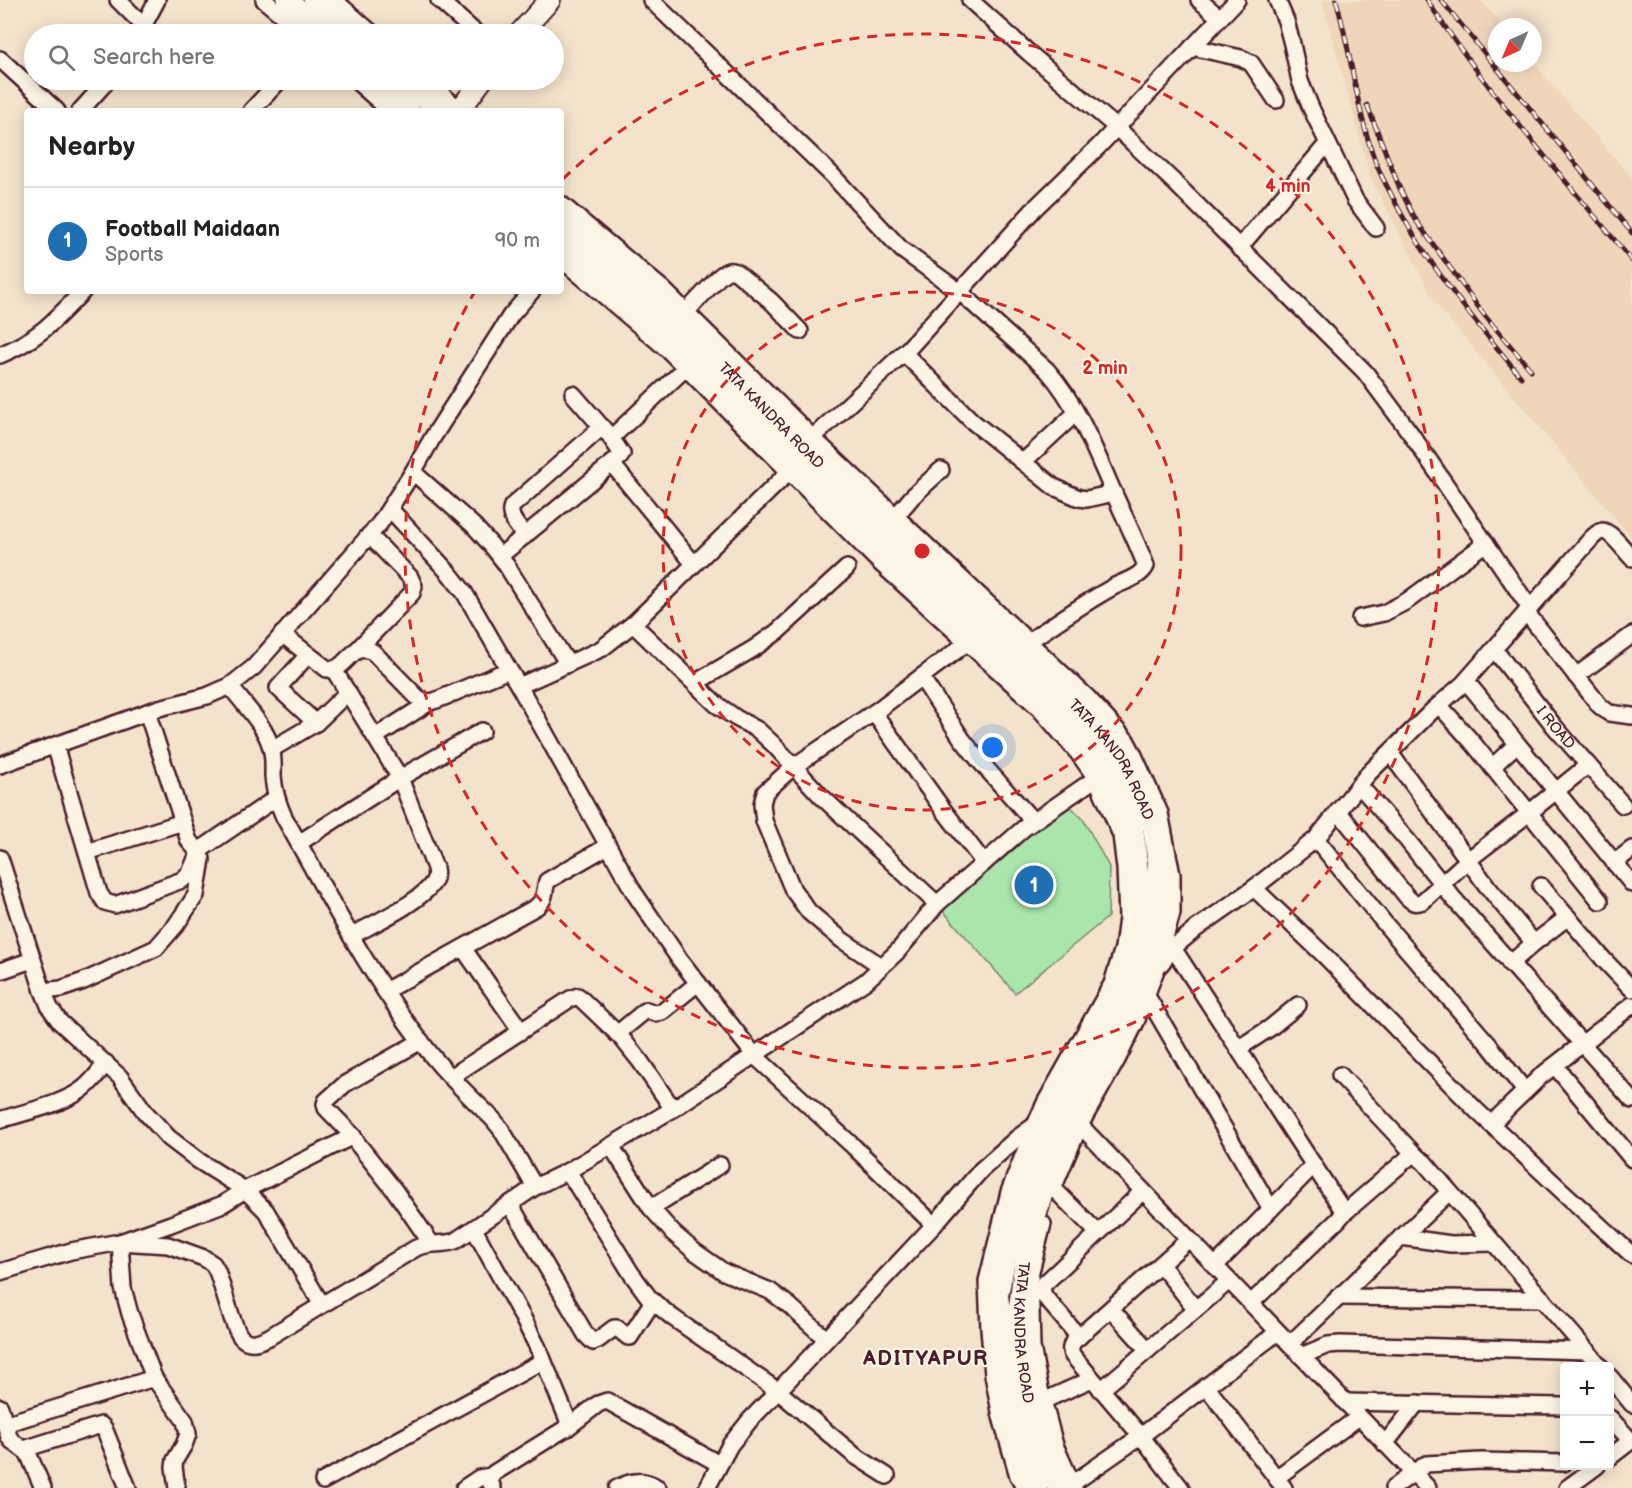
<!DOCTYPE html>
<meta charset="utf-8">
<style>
:root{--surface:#fff;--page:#f6f6f6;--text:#222;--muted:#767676;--line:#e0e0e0;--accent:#1f6fb2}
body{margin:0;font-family:"Balsamiq Sans",sans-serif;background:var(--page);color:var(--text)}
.controls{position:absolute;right:18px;bottom:18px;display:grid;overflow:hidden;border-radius:6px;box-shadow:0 3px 15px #0003}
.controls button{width:54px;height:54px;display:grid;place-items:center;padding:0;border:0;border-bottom:2px solid var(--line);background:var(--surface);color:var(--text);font:30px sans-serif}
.compass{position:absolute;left:1488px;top:18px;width:54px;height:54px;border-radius:50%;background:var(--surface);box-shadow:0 3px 15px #0003;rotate:224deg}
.you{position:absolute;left:993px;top:748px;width:21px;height:21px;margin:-15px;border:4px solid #fff;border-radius:50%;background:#1a73e8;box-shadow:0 0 0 9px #1a73e833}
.badge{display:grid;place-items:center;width:39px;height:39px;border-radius:50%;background:var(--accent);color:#fff;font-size:20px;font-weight:700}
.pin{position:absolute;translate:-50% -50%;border:3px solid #fff;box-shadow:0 2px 6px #0006}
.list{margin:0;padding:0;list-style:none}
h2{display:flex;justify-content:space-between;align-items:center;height:78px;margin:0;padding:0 24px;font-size:26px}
h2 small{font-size:20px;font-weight:400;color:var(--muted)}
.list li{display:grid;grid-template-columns:39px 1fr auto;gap:18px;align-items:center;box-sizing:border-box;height:108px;padding:0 24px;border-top:2px solid var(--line)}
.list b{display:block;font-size:22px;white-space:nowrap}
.list p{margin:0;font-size:20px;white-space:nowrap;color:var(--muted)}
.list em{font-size:20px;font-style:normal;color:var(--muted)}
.icon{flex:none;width:33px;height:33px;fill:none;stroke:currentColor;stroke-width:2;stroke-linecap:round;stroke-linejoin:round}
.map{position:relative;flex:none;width:1632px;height:1488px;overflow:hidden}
.search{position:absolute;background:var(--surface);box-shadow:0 3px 15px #0003;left:24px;top:24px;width:540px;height:66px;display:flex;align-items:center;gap:15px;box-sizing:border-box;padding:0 21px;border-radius:33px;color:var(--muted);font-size:22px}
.panel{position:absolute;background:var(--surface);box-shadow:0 3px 15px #0003;left:24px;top:108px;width:540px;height:186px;border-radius:6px}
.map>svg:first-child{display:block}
.built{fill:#efd6bb}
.green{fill:#aae6ac;stroke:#7a826c;stroke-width:1.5}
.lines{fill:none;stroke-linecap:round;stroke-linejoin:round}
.minor-casing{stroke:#4a1f2b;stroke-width:20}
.major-casing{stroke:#4a1f2b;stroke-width:24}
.minor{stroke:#fcf5e5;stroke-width:15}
.major{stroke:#fcf5e5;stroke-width:20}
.rail-casing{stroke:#4a1f2b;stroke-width:5}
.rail{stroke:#fcf5e5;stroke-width:3;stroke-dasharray:9;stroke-linecap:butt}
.ring{fill:none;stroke:#d62828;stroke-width:3;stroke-dasharray:10 8}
.labels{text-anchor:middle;stroke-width:4.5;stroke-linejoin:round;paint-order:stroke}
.street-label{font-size:15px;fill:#4a1f2b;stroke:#fcf5e5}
.district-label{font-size:21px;font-weight:bold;letter-spacing:1.5px;fill:#4a1f2b;stroke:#fcf5e5}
.centre{fill:#d62828;stroke:#fcf5e5;stroke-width:3}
.ring-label{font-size:18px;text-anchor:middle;font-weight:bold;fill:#d62828;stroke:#fcf5e5;stroke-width:4.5;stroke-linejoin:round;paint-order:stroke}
</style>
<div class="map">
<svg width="1632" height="1488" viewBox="0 0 1632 1488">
<rect width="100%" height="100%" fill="#f4e3cc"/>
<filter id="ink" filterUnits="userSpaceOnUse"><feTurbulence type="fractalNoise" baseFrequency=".0167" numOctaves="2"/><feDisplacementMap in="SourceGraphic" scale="12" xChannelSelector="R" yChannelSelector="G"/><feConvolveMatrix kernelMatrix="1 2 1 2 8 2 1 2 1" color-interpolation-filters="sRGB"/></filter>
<g filter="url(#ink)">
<path class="built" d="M1322,0H1481L1504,27H1497V63H1533V62L1632,178V538L1436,304L1371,179Z"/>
<path class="green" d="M1064,800L1083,819L1109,867L1108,917L1015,993L937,904Z"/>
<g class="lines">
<g class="minor-casing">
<g id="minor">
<path d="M118,0L144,26"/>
<path d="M264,0L304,34"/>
<path d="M334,0L373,34"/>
<path d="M439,0L477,34"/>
<path d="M651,0L831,174L902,250L960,292L1047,370C1077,404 1094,448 1112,489C1123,514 1136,540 1146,566C1141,577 1125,581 1115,586C1085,602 1057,622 1028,642"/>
<path d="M970,0L1029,53L1116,127L1174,182L1365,372L1411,434L1530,608"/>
<path d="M1199,0L1220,18"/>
<path d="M1277,0L1286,21L1292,44L1300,81L1311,108L1355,200L1376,228"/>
<path d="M139,34L157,0"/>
<path d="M1192,47L1241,58L1251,63L1276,100"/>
<path d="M0,59L57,111"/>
<path d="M355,80L390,111"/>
<path d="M425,80L461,111"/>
<path d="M80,111L108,80"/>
<path d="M251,111L280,80"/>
<path d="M561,204L664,290L814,439L1088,698L1126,740L1133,753L1160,813L1172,875V913L1156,970L1136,1022L1117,1060L1080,1125L1055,1184"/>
<path d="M1239,248L1327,144"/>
<path d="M561,259L668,350L878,561L1039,708L1078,753L1096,778L1121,835L1125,868L1127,918L1123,948L1112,984L1045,1103L1035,1125L1009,1192L987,1281L989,1329L993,1375L1001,1417L1018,1476L1024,1488"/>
<path d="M686,312L719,277C725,272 729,269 736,272L771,301L800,331"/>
<path d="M904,353L972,421L1054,487L1079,498L1087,499L1114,493"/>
<path d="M0,355C39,339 54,321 83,291"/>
<path d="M573,394L607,433"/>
<path d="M806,444L909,348L1035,208L1099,146L1237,0"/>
<path d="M1023,462L1076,413"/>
<path d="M612,464L694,564"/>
<path d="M796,465L633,624L716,704L736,718L758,730L773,744L821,796L937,904"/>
<path d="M413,472L474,526L491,545L505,563L568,664"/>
<path d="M390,509L449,573L464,592L511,673"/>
<path d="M896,516L912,497L941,470"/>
<path d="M525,536C519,527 507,517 512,506L602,427"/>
<path d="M500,556L620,457L622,454L611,438L693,361"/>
<path d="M1526,612L1600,706L1609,713L1632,716"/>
<path d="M1360,618L1384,613L1407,601L1486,543"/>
<path d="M633,624L601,649L519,686L635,894L680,960L755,1056L854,1147L934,1225"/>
<path d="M282,634L327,669C347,673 350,640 373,652L417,697C424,702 429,703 437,700L506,671L511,673L519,686"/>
<path id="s1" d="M1494,649L1554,726L1623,805"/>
<path d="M356,651L412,593L414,586L410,577L369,535"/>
<path d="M308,655L278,688L316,723"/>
<path d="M334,670L400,778L435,868C436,873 436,877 434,881C423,901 371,925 351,936"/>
<path d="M1576,676L1632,635"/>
<path d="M921,677L968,642"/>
<path d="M1466,681L1632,884"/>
<path d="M695,683L753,649L777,632L847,568"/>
<path d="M230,686C243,704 266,726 271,748C274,757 273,767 273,776C274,790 278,804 284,817C329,897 371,979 429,1052C446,1074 472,1099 492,1118L501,1129L535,1187L568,1171L631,1273L650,1299L672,1317L778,1391L750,1420L730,1445L707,1488"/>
<path d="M1439,705L1473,743L1600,901"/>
<path d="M147,712L189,841L195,848H203L276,798"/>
<path d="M874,713L942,808L984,863"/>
<path d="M375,737L430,702"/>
<path d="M55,745L99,893L105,902L115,905L182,880L190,873L200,849"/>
<path d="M272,749L316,723L348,692"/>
<path d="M1390,753L1487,886L1534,943"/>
<path d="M0,765L159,708L207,696L230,686L254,667L380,523L413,472L433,437L511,315L532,291"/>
<path d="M1492,767L1517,744"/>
<path d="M1359,785L1407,840L1453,898L1632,1100"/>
<path d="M1338,811L1407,897C1413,903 1415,904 1423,901L1468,860L1524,817L1588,765"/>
<path d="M1316,839L1386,925L1490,1046L1525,1091"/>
<path d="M299,843L400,778L482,731"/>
<path d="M87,852L183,822"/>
<path d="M0,858L43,991L50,1008L60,1022L120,1077L145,1112L169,1138L199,1161L245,1190L266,1211L322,1305"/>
<path d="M1614,863L1632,849"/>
<path d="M1541,886L1605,961L1632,989"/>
<path d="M1254,888L1324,955L1476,1110L1561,1190L1632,1255"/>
<path d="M463,948L521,1031"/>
<path d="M1173,948L1342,1209L1343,1214L1338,1220L1251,1303"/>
<path d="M1510,964L1534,943L1568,917"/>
<path d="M1160,965L1173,948L1197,928L1254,888L1316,839L1368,774L1432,711L1463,684L1590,540C1593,537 1597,532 1602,531C1611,531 1626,552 1632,558"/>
<path d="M881,966L842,940L809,912L793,890L764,821L762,804L765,792L793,767L879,709L921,677L962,739L978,759L1033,821"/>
<path d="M0,971L32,960"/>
<path d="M43,991L61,989L84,981L156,948L176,925L196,895L202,859"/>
<path d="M385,991L536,907C546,900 544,891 547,881L608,846"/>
<path d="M1147,996L1271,1209"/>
<path d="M617,1034L646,1010L655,1013L662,1012L698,983"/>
<path d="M421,1041L345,1084L326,1101L325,1104L326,1108L353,1136L357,1143L395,1191L431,1243"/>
<path d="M1239,1048L1270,1028L1298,1005"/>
<path d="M1555,1066L1632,1159"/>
<path d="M1340,1075L1417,1157"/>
<path d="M454,1079L457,1073L466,1067L570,999L578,996L620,1036L640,1061L673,1109"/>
<path d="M0,1120C24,1112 65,1104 84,1088C93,1081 99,1072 106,1063"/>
<path d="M1075,1120L1428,1488"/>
<path d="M1491,1124L1541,1076L1632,1005"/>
<path d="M611,1146L651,1208L673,1233L694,1251L724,1272L770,1291L790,1306L826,1339"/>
<path d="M568,1171L673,1109L866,981L898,951L937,904L1024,828L1102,774"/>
<path d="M1053,1188L1098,1233"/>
<path d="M510,1204L586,1335L593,1342L598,1340L614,1328H617L628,1337H630L653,1301"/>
<path d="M651,1208L720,1165"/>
<path d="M1343,1214L1408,1158L1411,1155L1417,1157L1424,1162L1600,1366"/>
<path d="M1043,1224L1030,1275L1032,1347L1040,1389L1055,1445L1074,1488"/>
<path d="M474,1229L523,1318L539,1350L568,1420L567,1428L563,1430L494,1473L489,1480L493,1488"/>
<path d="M1401,1237L1451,1244L1494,1243"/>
<path d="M1189,1239L1073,1342C1070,1348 1070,1351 1073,1356L1141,1436L1278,1332"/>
<path d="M1161,1265L1196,1309"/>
<path d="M1215,1266L1314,1165"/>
<path d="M0,1272L71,1251L120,1242L168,1245L204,1258L213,1264L217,1271C222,1284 234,1332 242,1338C250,1346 260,1341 269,1337L416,1248C431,1241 442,1246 455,1241L535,1187"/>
<path d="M1338,1297L1543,1299"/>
<path d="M1111,1309L1148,1350"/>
<path d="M1079,1337L1044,1296L1042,1288L1043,1285L1143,1191"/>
<path d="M1290,1344L1449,1192"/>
<path d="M1301,1356L1328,1345L1340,1344L1588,1351"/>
<path d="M1610,1377L1632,1404"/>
<path d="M1206,1386L1284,1488"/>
<path d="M1101,1390L1229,1281"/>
<path d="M1043,1401L1092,1379"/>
<path d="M1345,1402L1564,1406"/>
<path d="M0,1407L9,1437L12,1441L28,1453L43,1488"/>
<path d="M1610,1418L1631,1441"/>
<path d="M5,1424L154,1378"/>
<path d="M567,1428L598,1404L607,1401L719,1464"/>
<path d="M1385,1444L1417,1403"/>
<path d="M24,1449L101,1425L104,1428L128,1488"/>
<path d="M1610,1457L1632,1440"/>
<path d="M887,1476L854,1455L778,1391L934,1225L981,1170L1017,1138L1035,1125"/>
<path d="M1276,1478L1359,1417"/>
<path d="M323,1481L543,1361"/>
<path d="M177,1488L174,1467L175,1460L184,1445L188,1434L185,1421L154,1378L130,1314L123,1288L120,1242L171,1224L223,1204L245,1190L353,1136"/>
<path d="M464,1488L479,1478L491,1476"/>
<path d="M617,1488C632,1480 644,1479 658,1488"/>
<path d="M1066,1488L1141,1436L1181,1488"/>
<path d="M1393,1488L1426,1464L1481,1461L1564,1463"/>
<path d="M1567,1488L1597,1466"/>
</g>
</g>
<g class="major-casing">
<g id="major">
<path d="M287,0L326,34"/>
<path d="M314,0L353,34"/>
<path d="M519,34L550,0"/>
<path d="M376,80L410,111"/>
<path d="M404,80L439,111"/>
<path d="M459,111L482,80"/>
<path id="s2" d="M561,219L695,338L808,453L1072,702L1096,727L1122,759L1153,826L1158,863V923L1152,954L1135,998L1070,1114L1044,1188L1026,1249L1019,1308L1020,1347L1028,1400L1041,1450L1058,1488"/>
<path d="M561,242L683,347L797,464L1079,733L1107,770L1133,826L1141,899L1139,939L1124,990L1086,1054L1055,1114L1029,1182L1008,1245L998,1295L1008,1395L1021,1448L1037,1488"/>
</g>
</g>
<use href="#minor" class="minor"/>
<use href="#major" class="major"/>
<g class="rail-casing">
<g id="rail">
<path d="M1336,0C1352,54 1356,111 1376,163C1380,173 1385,183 1390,192C1423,260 1473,319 1521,377"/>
<path d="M1427,0C1487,92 1562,176 1632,261"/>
<path d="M1441,0L1632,233"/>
<path d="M1367,105L1400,189L1417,222L1485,316L1531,370"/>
</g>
</g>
<use href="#rail" class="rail"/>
</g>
</g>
<g class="ring">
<circle cx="922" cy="551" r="259"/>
<path d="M563 179A517 517 0 1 1 474 293"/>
</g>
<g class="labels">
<g class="street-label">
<text dy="5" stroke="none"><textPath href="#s2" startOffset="288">TATA KANDRA ROAD</textPath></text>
<text dy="5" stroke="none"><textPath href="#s1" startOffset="100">I ROAD</textPath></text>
<text dy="5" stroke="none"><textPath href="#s2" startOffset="774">TATA KANDRA ROAD</textPath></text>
<text dy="5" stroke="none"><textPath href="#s2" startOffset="1388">TATA KANDRA ROAD</textPath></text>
</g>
<g class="district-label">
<text x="926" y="1365">ADITYAPUR</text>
</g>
</g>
<circle cx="922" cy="551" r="9" class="centre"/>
<g class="ring-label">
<text x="1288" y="192">4 min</text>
<text x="1105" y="374">2 min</text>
</g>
</svg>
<div class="controls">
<button>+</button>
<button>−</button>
</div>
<svg class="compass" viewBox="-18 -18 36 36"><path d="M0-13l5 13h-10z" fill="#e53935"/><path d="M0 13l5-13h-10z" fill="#767676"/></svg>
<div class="you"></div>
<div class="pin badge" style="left:1034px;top:885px">1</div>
<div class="search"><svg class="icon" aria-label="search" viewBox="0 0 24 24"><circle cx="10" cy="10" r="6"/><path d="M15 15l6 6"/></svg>Search here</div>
<section class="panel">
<h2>Nearby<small></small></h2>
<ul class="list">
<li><span class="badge">1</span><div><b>Football Maidaan</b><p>Sports</p></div><em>90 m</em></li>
</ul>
</section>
</div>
